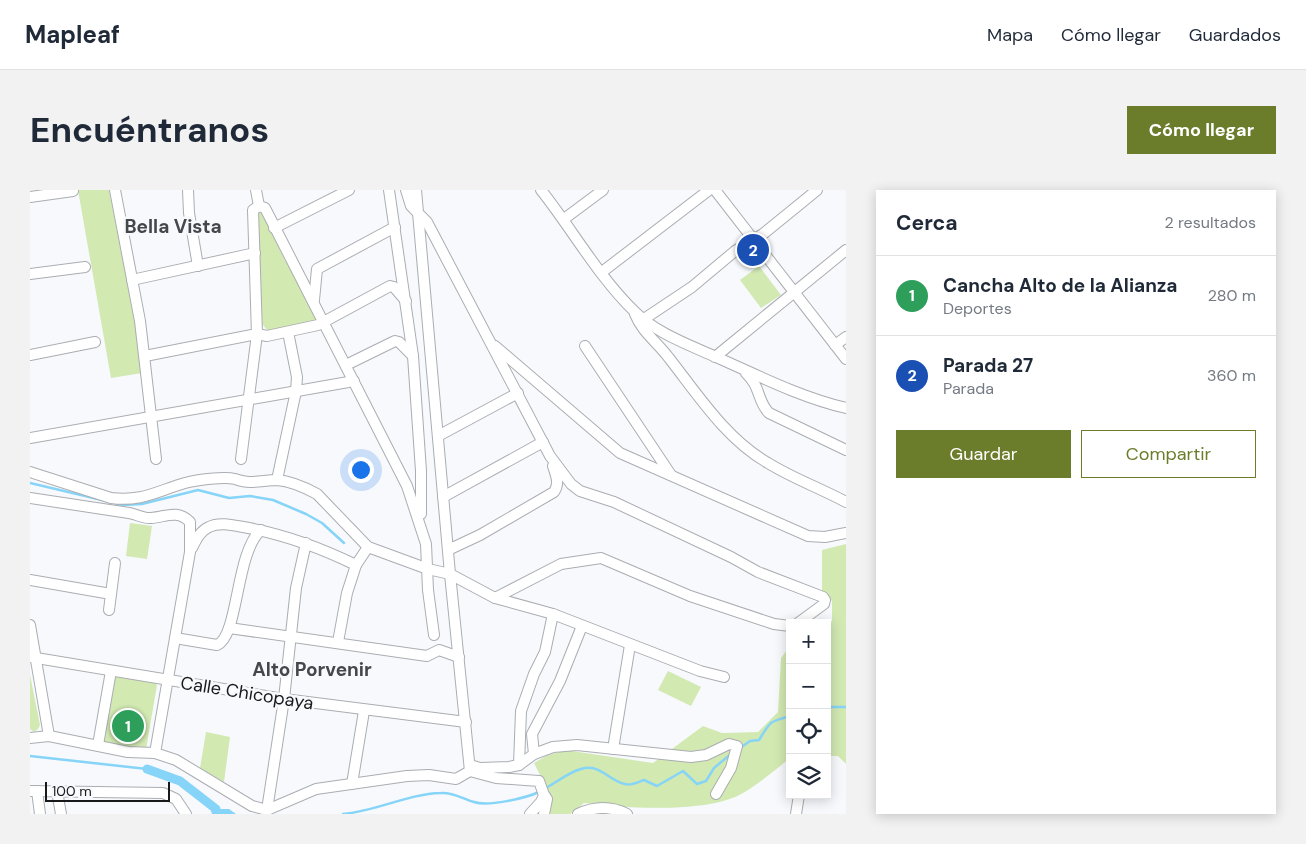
<!DOCTYPE html>
<html lang="es">
<meta charset="utf-8">
<style>
:root{--surface:#fff;--page:#f2f2f3;--text:#1f2937;--muted:#747a83;--line:#e0e1e3;--accent:#6b7c2b}
body{margin:0;font-family:"DM Sans",sans-serif;background:var(--page);color:var(--text)}
.controls{position:absolute;right:15px;bottom:15px;display:grid;overflow:hidden;border-radius:0px;box-shadow:0 2px 12px #0003}
.controls button{width:45px;height:45px;display:grid;place-items:center;padding:0;border:0;border-bottom:1px solid var(--line);background:var(--surface);color:var(--text);font:25px sans-serif}
.scale{position:absolute;left:15px;bottom:12px;width:125px;box-sizing:border-box;padding-left:5px;border:2px solid #18191a;border-top:0;font-size:14px;line-height:18px;white-space:nowrap;color:#18191a;-webkit-text-stroke:4px #f7f9fd;paint-order:stroke}
.you{position:absolute;left:330px;top:279px;width:18px;height:18px;margin:-12px;border:4px solid #fff;border-radius:50%;background:#1a73e8;box-shadow:0 0 0 8px #1a73e833}
.badge{display:grid;place-items:center;width:32px;height:32px;border-radius:50%;background:var(--accent);color:#fff;font-size:16px;font-weight:700}
.pin{position:absolute;translate:-50% -50%;border:2px solid #fff;box-shadow:0 1px 5px #0006}
.list{margin:0;padding:0;list-style:none}
h2{display:flex;justify-content:space-between;align-items:center;height:65px;margin:0;padding:0 20px;font-size:21px}
h2 small{font-size:16px;font-weight:400;color:var(--muted)}
.list li{display:grid;grid-template-columns:32px 1fr auto;gap:15px;align-items:center;box-sizing:border-box;height:80px;padding:0 20px;border-top:1px solid var(--line)}
.list b{display:block;font-size:19px;white-space:nowrap}
.list p{margin:0;font-size:16px;white-space:nowrap;color:var(--muted)}
.list em{font-size:16px;font-style:normal;color:var(--muted)}
.actions{display:flex;gap:10px;padding:15px 20px}
.actions a{flex:1;padding:11px 0;border:1px solid var(--accent);border-radius:0px;text-align:center;font-size:18px;color:var(--accent)}
.actions .main{background:var(--accent);color:#fff}
.icon{flex:none;width:28px;height:28px;fill:none;stroke:currentColor;stroke-width:2;stroke-linecap:round;stroke-linejoin:round}
.map{position:relative;flex:none;width:816px;height:624px;overflow:hidden;border-radius:0px}
header{display:flex;align-items:center;gap:30px;box-sizing:border-box;height:70px;padding:0 25px;background:var(--surface);border-bottom:1px solid var(--line)}
header strong{font-size:24px}
nav{display:flex;gap:28px;margin-inline-start:auto;font-size:18px}
.intro{display:flex;align-items:center;justify-content:space-between;box-sizing:border-box;height:120px;padding:0 30px}
h1{margin:0;font-size:35px}
.button{padding:12px 22px;border-radius:0px;background:var(--accent);color:#fff;font-size:18px;font-weight:700}
main{display:flex;gap:30px;padding:0 30px}
aside{flex:1;background:var(--surface);border-radius:0px;box-shadow:0 2px 12px #0003}
.map>svg:first-child{display:block}
.green{fill:#d2e9b2}
.water{fill:#86d4f7}
.lines{fill:none;stroke-linecap:round;stroke-linejoin:round}
.stream{stroke:#86d4f7;stroke-width:2.5}
.canal{stroke:#86d4f7;stroke-width:9}
.minor-casing{stroke:#aaadb1;stroke-width:12}
.minor{stroke:#fff;stroke-width:10}
.labels{text-anchor:middle;stroke-width:5;stroke-linejoin:round;paint-order:stroke}
.street-label{font-size:18px;fill:#18191a;stroke:#f7f9fd}
.neighbourhood-label{font-size:19px;font-weight:bold;fill:#45474b;stroke:#f7f9fd}
</style>
<header>
<strong>Mapleaf</strong>
<nav><a>Mapa</a><a>Cómo llegar</a><a>Guardados</a></nav>
</header>
<div class="intro"><h1>Encuéntranos</h1><a class="button">Cómo llegar</a></div>
<main>
<div class="map">
<svg width="816" height="624" viewBox="0 0 816 624">
<rect width="100%" height="100%" fill="#f7f9fd"/>
<g class="green">
<path d="M48,0H79L107,143L112,183L81,188Z"/>
<path d="M227,21L234,24L255,71L259,74L289,132L240,143L231,133Z"/>
<path d="M729,76L751,105L731,118L710,90Z"/>
<path d="M100,333L122,336L117,369L96,366Z"/>
<path d="M816,354V574L808,566H797V434L802,431V411L792,403V360Z"/>
<path d="M760,456V568C745,580 730,593 713,603C678,624 594,618 554,613L540,624H516L520,605L504,573L516,566L535,560L623,573L673,536L692,543L728,542L748,522L751,468Z"/>
<path d="M638,481L671,497L661,516L628,500Z"/>
<path d="M0,485L10,535L8,539L4,542L0,539Z"/>
<path d="M85,486L124,492L127,495L116,559L113,561L76,554L73,550Z"/>
<path d="M176,542L200,547L194,592L170,578Z"/>
</g>
<path class="water" d="M186,619H199L206,624H182L181,621Z"/>
<g class="lines">
<g class="stream">
<path d="M0,293L93,315L112,314L168,300L199,308L220,306L243,310L276,324L292,333L314,353"/>
<path d="M797,517H816"/>
<path d="M710,558L720,551L729,550C742,530 737,533 760,526"/>
<path d="M0,566L117,579"/>
<path d="M516,598C527,592 539,582 551,579C570,573 579,591 595,594C601,596 608,592 614,590L627,596L653,581L667,594L676,591L684,578L701,564"/>
<path d="M313,624C347,621 377,604 411,603C423,602 433,609 444,612C458,617 496,608 509,602"/>
</g>
<path class="canal" d="M117,579L150,591L186,619"/>
<g class="minor-casing">
<g id="minor">
<path d="M85,0L110,131L126,269"/>
<path d="M158,0L159,23L168,76"/>
<path d="M226,0L229,16"/>
<path d="M359,0L383,166L391,281V324"/>
<path d="M376,0L381,16L397,32L520,266L541,294L550,301L584,312L701,367L728,382L793,407L795,410L794,414L768,433"/>
<path d="M386,0L420,384L440,581"/>
<path d="M511,0C542,39 568,86 604,121C626,143 657,154 686,167C729,186 770,207 816,218"/>
<path d="M685,0L816,169"/>
<path d="M0,7L43,1"/>
<path d="M534,29L573,0"/>
<path d="M244,38L319,0"/>
<path d="M572,82L679,0"/>
<path d="M0,84L55,77"/>
<path d="M102,90L225,63"/>
<path d="M284,110L287,79L365,37"/>
<path d="M605,124C612,142 628,153 639,168C668,205 696,249 738,273C762,288 790,298 816,312"/>
<path d="M614,129L662,97L705,61L733,44L787,0"/>
<path d="M805,155L816,147"/>
<path d="M465,156L590,263L778,346L795,347L816,343"/>
<path d="M555,156L641,285"/>
<path d="M0,165L65,152"/>
<path d="M115,166L227,144L237,146L288,135L360,96L364,97L376,111"/>
<path d="M685,167L816,60"/>
<path d="M316,175L365,151L369,152L383,166"/>
<path d="M716,183C731,197 727,211 739,223L816,260"/>
<path d="M408,246L488,203"/>
<path d="M0,248L324,191"/>
<path d="M211,269L227,144L223,20L229,16L235,18L377,296L396,354L398,400L404,445"/>
<path d="M0,282L81,308C112,312 127,301 155,293C167,290 194,286 205,289C211,291 214,292 220,292C229,292 239,290 247,290C260,291 276,298 287,304L338,357L398,379L420,384L465,408L523,424L670,481L694,487"/>
<path d="M247,290L266,201L267,187L258,142"/>
<path d="M413,307L513,252"/>
<path d="M0,308C33,313 66,318 99,323C106,324 114,329 121,328C136,327 147,319 160,332V362L125,563"/>
<path d="M162,358C166,350 170,341 179,337C189,332 202,335 213,337C254,344 289,357 326,375L338,357"/>
<path d="M418,360L450,345L524,302C530,293 526,286 523,276"/>
<path d="M0,390L81,404"/>
<path d="M465,408L531,374L571,368L660,406L744,434L760,436"/>
<path d="M79,420L85,373"/>
<path d="M0,435L19,546"/>
<path d="M199,438L397,466L409,460L429,467"/>
<path d="M145,448L187,455C209,446 205,363 231,340"/>
<path d="M308,452L317,403L326,375"/>
<path d="M0,467L254,509L436,532"/>
<path d="M0,548L19,546L98,562L125,563L146,570L222,616L237,620L286,599L377,586L399,585L426,589L440,581"/>
<path d="M68,555L81,481"/>
<path d="M583,559L600,455"/>
<path d="M504,564L502,544L530,491L552,436"/>
<path d="M440,575L450,578L479,577L489,575L504,564L523,557L547,555L661,567L676,565L699,554L707,556L701,578L686,604"/>
<path d="M489,575L491,521L504,484L515,462L523,424"/>
<path d="M440,581L466,588L509,591L514,605L511,612L500,624"/>
<path d="M322,594L334,521"/>
<path d="M0,601L133,603L146,609L156,624"/>
<path d="M7,601L10,624"/>
<path d="M27,601L31,624"/>
<path d="M237,620L254,509L266,398L276,353"/>
<path d="M514,624L517,609L515,606"/>
<path d="M548,624C565,616 581,616 597,624"/>
<path d="M766,624L769,605"/>
</g>
</g>
<use href="#minor" class="minor"/>
</g>
<g class="labels">
<g class="street-label">
<text transform="translate(217 503) rotate(9)" y="6">Calle Chicopaya</text>
</g>
<g class="neighbourhood-label">
<text x="143" y="43">Bella Vista</text>
<text x="282" y="486">Alto Porvenir</text>
</g>
</g>
</svg>
<div class="controls">
<button>+</button>
<button>−</button>
<button><svg class="icon" aria-label="locate" viewBox="0 0 24 24"><circle cx="12" cy="12" r="6"/><path d="M12 2v4M12 18v4M2 12h4M18 12h4"/></svg></button>
<button><svg class="icon" aria-label="layers" viewBox="0 0 24 24"><path d="M12 4l9 5-9 5-9-5zM3 14l9 5 9-5"/></svg></button>
</div>
<div class="scale">100 m</div>
<div class="you"></div>
<div class="pin badge" style="left:98px;top:536px;background:#2e9e5b">1</div>
<div class="pin badge" style="left:723px;top:60px;background:#1a4fb4">2</div>
</div>
<aside>
<h2>Cerca<small>2 resultados</small></h2>
<ul class="list">
<li><span class="badge" style="background:#2e9e5b">1</span><div><b>Cancha Alto de la Alianza</b><p>Deportes</p></div><em>280 m</em></li>
<li><span class="badge" style="background:#1a4fb4">2</span><div><b>Parada 27</b><p>Parada</p></div><em>360 m</em></li>
</ul>
<div class="actions"><a class="main">Guardar</a><a>Compartir</a></div>
</aside>
</main>
